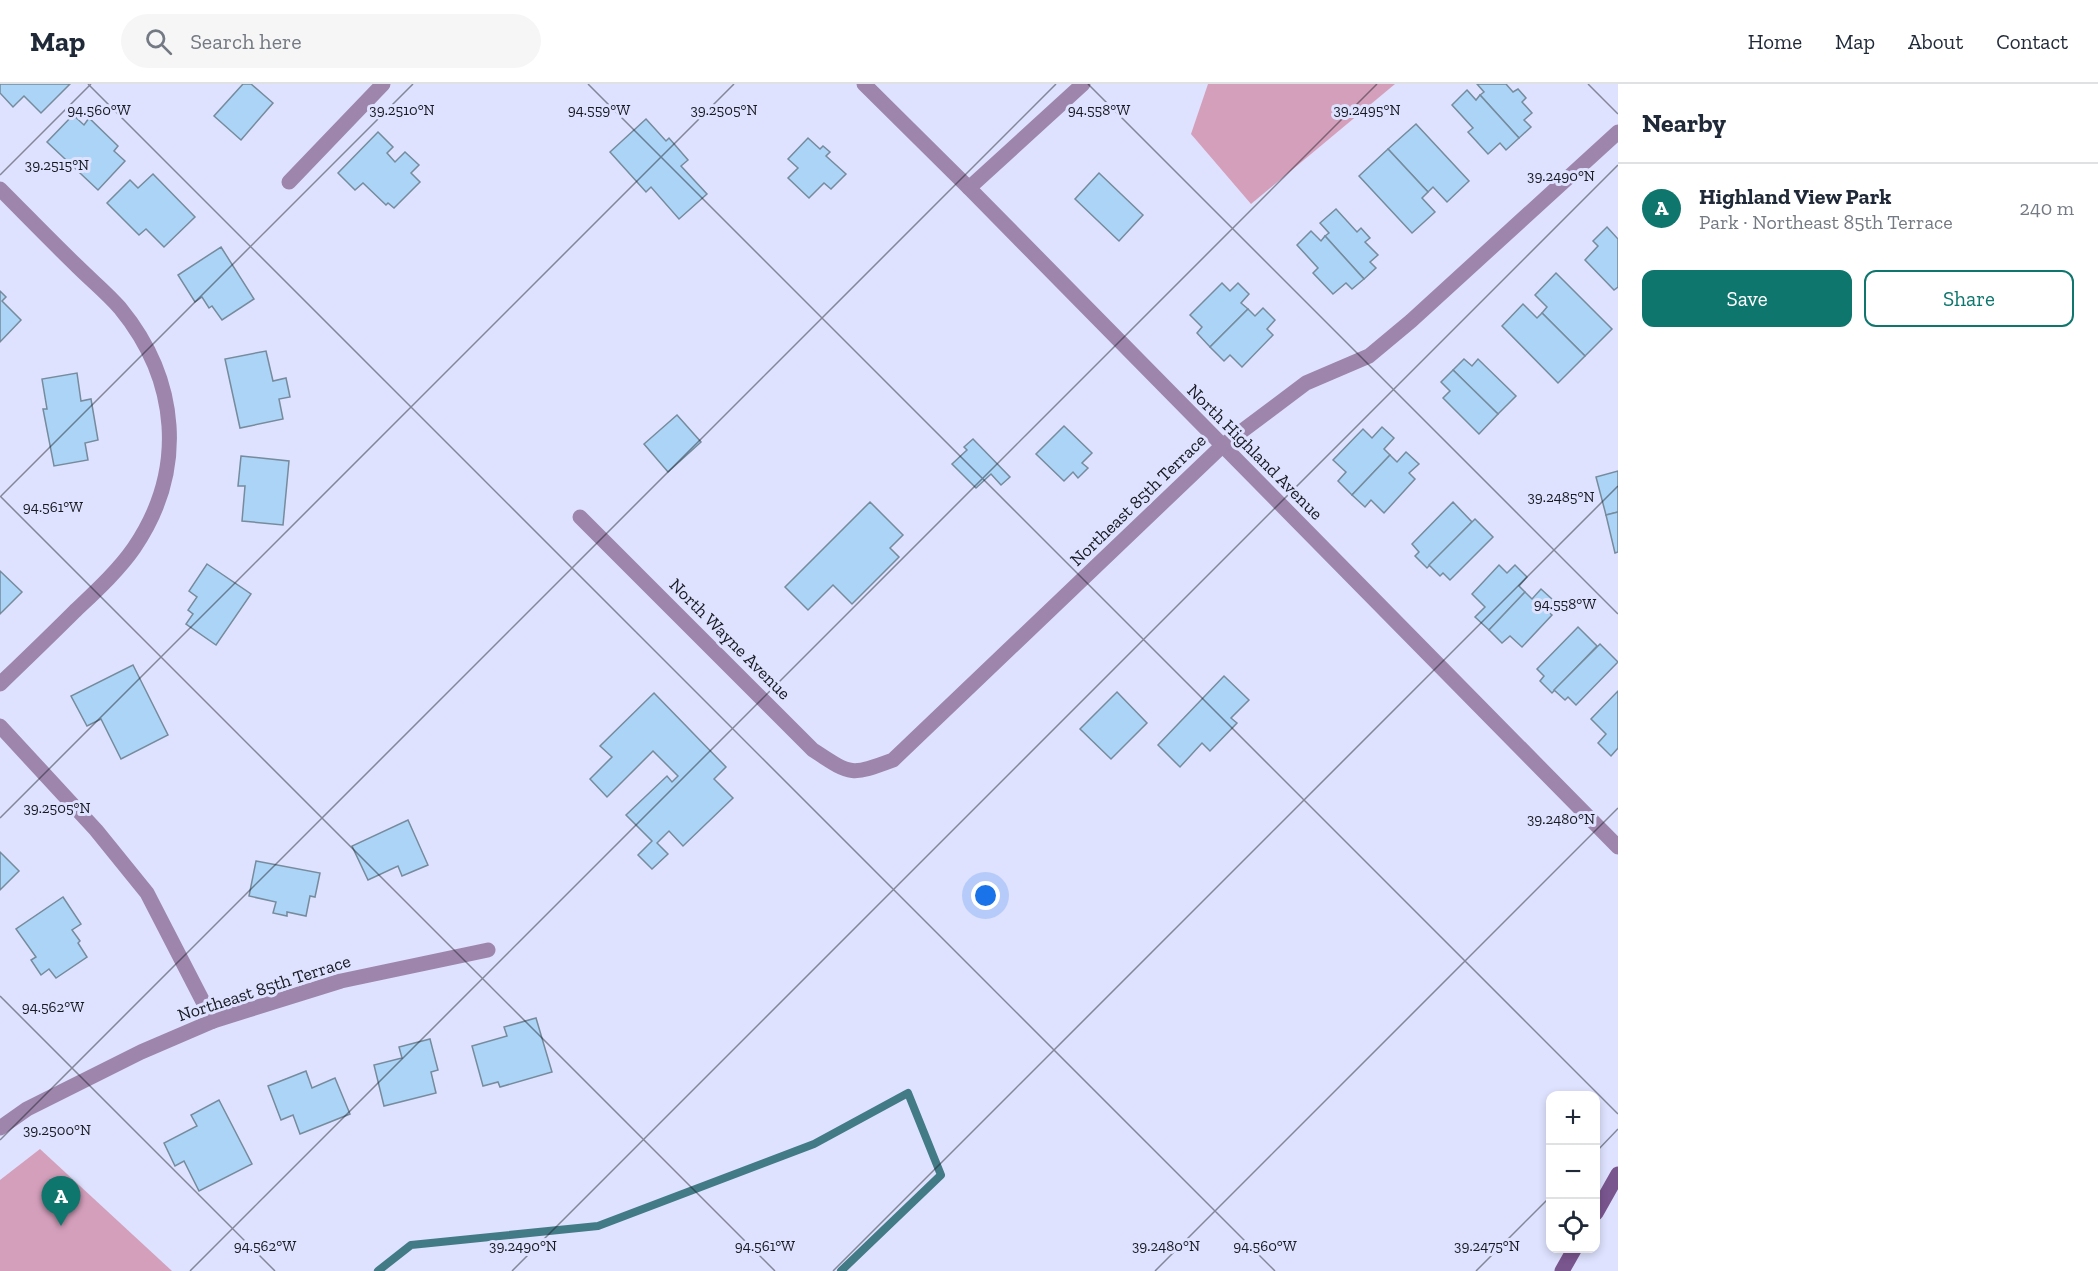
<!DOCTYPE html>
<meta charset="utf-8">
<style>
:root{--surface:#fff;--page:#f6f6f7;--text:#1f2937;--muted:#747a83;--line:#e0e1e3;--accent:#0f766e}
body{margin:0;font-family:"Zilla Slab",serif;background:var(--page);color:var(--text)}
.controls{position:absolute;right:18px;bottom:18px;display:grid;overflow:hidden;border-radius:12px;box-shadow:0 3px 9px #0003}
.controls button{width:54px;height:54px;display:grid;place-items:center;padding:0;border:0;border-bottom:2px solid var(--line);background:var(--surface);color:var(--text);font:30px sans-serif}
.you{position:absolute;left:986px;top:812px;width:21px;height:21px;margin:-15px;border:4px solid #fff;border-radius:50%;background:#1a73e8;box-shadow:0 0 0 9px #1a73e833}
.badge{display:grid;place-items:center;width:39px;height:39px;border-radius:50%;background:var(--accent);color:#fff;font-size:20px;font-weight:700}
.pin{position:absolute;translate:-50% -50px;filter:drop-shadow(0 2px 3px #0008)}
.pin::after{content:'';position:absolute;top:32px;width:21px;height:18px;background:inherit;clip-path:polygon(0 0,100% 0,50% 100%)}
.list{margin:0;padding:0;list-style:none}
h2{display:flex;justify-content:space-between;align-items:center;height:78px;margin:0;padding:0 24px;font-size:26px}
h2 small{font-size:20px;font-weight:400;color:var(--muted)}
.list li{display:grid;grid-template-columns:39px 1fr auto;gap:18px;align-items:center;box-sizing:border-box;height:90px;padding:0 24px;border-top:2px solid var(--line)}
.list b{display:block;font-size:22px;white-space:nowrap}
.list p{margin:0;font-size:20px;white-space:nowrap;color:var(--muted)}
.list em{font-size:20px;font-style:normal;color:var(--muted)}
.actions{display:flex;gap:12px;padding:18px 24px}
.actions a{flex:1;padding:14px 0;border:2px solid var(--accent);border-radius:12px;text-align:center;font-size:21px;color:var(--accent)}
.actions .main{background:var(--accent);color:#fff}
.icon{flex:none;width:33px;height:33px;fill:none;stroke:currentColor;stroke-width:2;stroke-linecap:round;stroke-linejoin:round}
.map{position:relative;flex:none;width:1618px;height:1187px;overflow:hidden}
header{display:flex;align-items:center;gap:36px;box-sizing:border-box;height:84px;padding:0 30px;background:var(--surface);border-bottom:2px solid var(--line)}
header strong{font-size:28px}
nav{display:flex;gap:33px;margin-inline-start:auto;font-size:21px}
.search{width:420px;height:54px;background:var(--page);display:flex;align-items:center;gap:15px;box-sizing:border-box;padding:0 21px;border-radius:33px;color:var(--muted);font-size:22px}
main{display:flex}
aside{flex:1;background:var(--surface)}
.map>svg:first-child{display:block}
.green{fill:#d49fbb}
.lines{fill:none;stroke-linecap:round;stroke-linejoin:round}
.stream{stroke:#427a86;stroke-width:8}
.building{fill:#abd4f6;stroke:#768b9d;stroke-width:1.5}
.street{stroke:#9d85ac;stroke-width:15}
.secondary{stroke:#7a568f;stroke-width:15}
.ticks{fill:none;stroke:#171922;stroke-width:1.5;stroke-opacity:0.45}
.labels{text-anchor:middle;stroke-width:6;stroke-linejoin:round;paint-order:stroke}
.street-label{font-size:18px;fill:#171922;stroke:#dee2fe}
.ticks-label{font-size:15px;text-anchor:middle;fill:#171922;stroke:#dee2fe;stroke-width:6;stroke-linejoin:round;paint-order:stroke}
</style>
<header>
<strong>Map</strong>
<div class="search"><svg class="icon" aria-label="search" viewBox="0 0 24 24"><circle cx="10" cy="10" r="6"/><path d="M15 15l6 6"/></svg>Search here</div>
<nav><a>Home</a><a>Map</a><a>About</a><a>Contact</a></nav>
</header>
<main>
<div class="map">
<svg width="1618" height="1187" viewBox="0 0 1618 1187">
<rect width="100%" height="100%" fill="#dee2fe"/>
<g class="green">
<path d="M1208,0H1395L1251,120L1191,50Z"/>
<path d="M40,1065L172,1187H0V1096Z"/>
</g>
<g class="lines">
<path class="stream" d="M378,1187L411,1161L598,1142L814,1060L908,1009L941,1091L841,1187"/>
</g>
<g class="building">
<path d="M0,0H70L41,29L24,12L13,23L0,9Z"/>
<path d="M243,0H251L273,19L241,56L214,32Z"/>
<path d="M1477,0H1506L1513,8L1518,5L1526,14L1522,18L1532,29L1524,36L1531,43L1519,54L1480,11L1484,8Z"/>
<path d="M1467,6L1476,16L1480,11L1519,54L1506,66L1500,59L1488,70L1468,48L1473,44L1452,21Z"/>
<path d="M73,31L84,41L89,34L118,62L114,67L125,77L98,106L47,58Z"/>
<path d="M646,35L666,57L669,54L688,76L681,82L707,110L679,135L651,103L646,108L610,68Z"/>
<path d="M1416,40L1469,97L1447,118L1433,103L1428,108L1388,65Z"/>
<path d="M378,48L393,63L387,69L395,78L405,68L419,81L411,89L420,98L394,124L388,119L386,121L363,99L355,106L338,89Z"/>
<path d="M808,54L820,65L823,62L830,68L826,72L846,90L831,105L824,99L809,114L788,94L798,84L788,75Z"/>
<path d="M1388,65L1428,108L1422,114L1435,128L1412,149L1359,92Z"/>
<path d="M1099,89L1143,131L1119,157L1075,115Z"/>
<path d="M153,90L195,133L164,163L146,145L139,151L107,119L130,96L138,104Z"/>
<path d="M1336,125L1357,148L1361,144L1370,154L1365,158L1378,171L1370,178L1376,184L1364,195L1325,152L1329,149L1320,139Z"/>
<path d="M1607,143L1618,155V203L1614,206L1585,176L1598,162L1593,157Z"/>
<path d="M1311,147L1321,157L1325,152L1364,195L1352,205L1346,199L1333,210L1313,189L1318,184L1297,161Z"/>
<path d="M221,163L254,215L222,236L212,222L209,224L202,213L195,218L178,191Z"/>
<path d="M1556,189L1612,245L1585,272L1542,229L1547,223L1535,211Z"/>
<path d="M1222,199L1230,207L1238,199L1249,210L1241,219L1248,225L1210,263L1197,249L1202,243L1190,231Z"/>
<path d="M0,207L6,213L2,217L21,236L0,258Z"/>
<path d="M1523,220L1537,234L1542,229L1585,272L1558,299L1502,242Z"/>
<path d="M1263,224L1275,236L1267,245L1273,251L1242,283L1230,271L1224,277L1210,263L1248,225L1255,232Z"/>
<path d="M266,267L273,297L286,294L290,313L279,315L283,335L240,344L225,275Z"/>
<path d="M1464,275L1472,282L1478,275L1516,312L1498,330L1453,286Z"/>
<path d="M1453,286L1498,330L1479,350L1443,314L1450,307L1441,298Z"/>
<path d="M77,289L81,317L91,315L98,356L85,359L88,376L54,382L43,325H47L42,295Z"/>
<path d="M677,331L701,358L668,388L644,360Z"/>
<path d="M1064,342L1092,369L1082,379L1088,384L1078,394L1073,388L1064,397L1036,370Z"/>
<path d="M1382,343L1394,354L1384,365L1390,371L1352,411L1338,397L1346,388L1333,376L1363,345L1372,354Z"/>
<path d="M973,355L1010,393L1001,401L991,390L976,404L952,380L967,366L964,363Z"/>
<path d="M1406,368L1419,380L1409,389L1415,395L1384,429L1371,416L1365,423L1352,411L1390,371L1397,378Z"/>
<path d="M241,372L289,377L283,441L242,437L245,402H238Z"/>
<path d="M1618,387V428L1606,431L1596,393Z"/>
<path d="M870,418L903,451L890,464L899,473L852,520L833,501L808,526L785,503Z"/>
<path d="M1453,418L1472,438L1427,484L1415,472L1419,468L1412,460Z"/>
<path d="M1618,428V468L1615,469L1606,431Z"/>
<path d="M1475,435L1493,453L1450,496L1443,489L1440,492L1429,481Z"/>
<path d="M207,480L251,510L216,561L186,540L193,530L188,526L197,513L189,507Z"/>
<path d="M1499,481L1507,489L1515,481L1527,493L1519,502L1525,508L1489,546L1475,533L1485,523L1472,510Z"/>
<path d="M0,487L22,508L0,530Z"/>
<path d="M1541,505L1553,516L1544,524L1552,531L1522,563L1510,552L1502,559L1489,546L1525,508L1532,515Z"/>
<path d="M1578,543L1597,562L1552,609L1540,597L1544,592L1537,585Z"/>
<path d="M1600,560L1618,578L1576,621L1568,613L1565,616L1554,606Z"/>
<path d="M133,581L168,651L121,675L101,635L87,642L71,612Z"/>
<path d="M1224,592L1249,616L1231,634L1237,639L1210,667L1202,659L1180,683L1158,661Z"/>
<path d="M1618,607V664L1611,672L1598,659L1606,650L1591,635Z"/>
<path d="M1117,608L1147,639L1111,675L1080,645Z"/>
<path d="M654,609L726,683L714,695L733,714L683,762L669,747L657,759L668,770L652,785L638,771L652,757L626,731L667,692L672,698L678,692L653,667L607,713L590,695L612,673L600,662Z"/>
<path d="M408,736L428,781L402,792L398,782L368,796L352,762Z"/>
<path d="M0,768L19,787L0,806Z"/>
<path d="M256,777L320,789L315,813L310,812L306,832L287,828V832L273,829L276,818L249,812Z"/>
<path d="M63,813L81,840L72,846L80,857L78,859L87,873L56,894L49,885L41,891L31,876L36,873L16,845Z"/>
<path d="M536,934L552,988L500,1003L498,998L483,1002L472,962L507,952L504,943Z"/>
<path d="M430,955L438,986L431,988L436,1009L384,1022L374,981L402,974L399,963Z"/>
<path d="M306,987L312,1004L335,994L350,1030L300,1050L293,1031L281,1036L268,1002Z"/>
<path d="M219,1016L252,1080L199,1107L184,1077L175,1082L164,1059L197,1042L191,1031Z"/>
</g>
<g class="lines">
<g class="street">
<path d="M864,0L969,104L1618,763"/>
<path d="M289,98L383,0"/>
<path d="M969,104L1083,0"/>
<path d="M0,105C26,131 51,157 77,182C91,196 107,209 120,224C179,296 187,386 134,464C118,487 95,508 75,527C50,552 25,576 0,600"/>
<path d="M580,433L813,666C851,691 850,692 893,676L1222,362L1306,299L1369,272L1411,237L1618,48"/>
<path d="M0,642L96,746L147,809L213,937"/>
<path d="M0,1044L27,1025L141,968L213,937L341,897L488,866"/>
</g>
<g class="secondary">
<path d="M1596,1129L1618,1090"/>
<path d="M1562,1187L1575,1164"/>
</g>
</g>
<path class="ticks" d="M88,0L1275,1187M588,0L1618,1030M1088,0L1618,530M1588,0L1618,30M0,91L91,0M0,412L775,1187M0,413L413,0M0,734L734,0M0,912L275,1187M0,1056L1056,0M1596,1068L1618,1045M190,1187L1377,0M512,1187L1618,81M833,1187L1618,402M1155,1187L1618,724M1476,1187L1550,1113"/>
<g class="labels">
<g class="street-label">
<text transform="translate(1255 368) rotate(45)" y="6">North Highland Avenue</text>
<text transform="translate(1138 416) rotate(-44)" y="6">Northeast 85th Terrace</text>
<text transform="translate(730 555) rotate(45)" y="6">North Wayne Avenue</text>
<text transform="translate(264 904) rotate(-18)" y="6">Northeast 85th Terrace</text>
</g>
</g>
<g class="ticks-label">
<text x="599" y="31">94.559°W</text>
<text x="99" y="31">94.560°W</text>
<text x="402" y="31">39.2510°N</text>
<text x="724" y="31">39.2505°N</text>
<text x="1099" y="31">94.558°W</text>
<text x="1367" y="31">39.2495°N</text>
<text x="57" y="86">39.2515°N</text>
<text x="1561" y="97">39.2490°N</text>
<text x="1561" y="418">39.2485°N</text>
<text x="53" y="428">94.561°W</text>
<text x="1565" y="525">94.558°W</text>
<text x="57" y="729">39.2505°N</text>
<text x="1561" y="740">39.2480°N</text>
<text x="53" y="928">94.562°W</text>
<text x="57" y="1051">39.2500°N</text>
<text x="523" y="1167">39.2490°N</text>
<text x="1166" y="1167">39.2480°N</text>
<text x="1487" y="1167">39.2475°N</text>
<text x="265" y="1167">94.562°W</text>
<text x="765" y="1167">94.561°W</text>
<text x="1265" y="1167">94.560°W</text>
</g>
</svg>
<div class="controls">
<button>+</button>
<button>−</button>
<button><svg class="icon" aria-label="locate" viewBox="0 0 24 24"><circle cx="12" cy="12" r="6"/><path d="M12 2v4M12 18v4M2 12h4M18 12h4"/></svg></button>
</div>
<div class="you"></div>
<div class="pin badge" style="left:61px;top:1142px">A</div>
</div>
<aside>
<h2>Nearby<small></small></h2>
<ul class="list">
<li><span class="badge">A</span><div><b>Highland View Park</b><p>Park · Northeast 85th Terrace</p></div><em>240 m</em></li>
</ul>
<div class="actions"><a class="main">Save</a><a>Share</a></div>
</aside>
</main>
